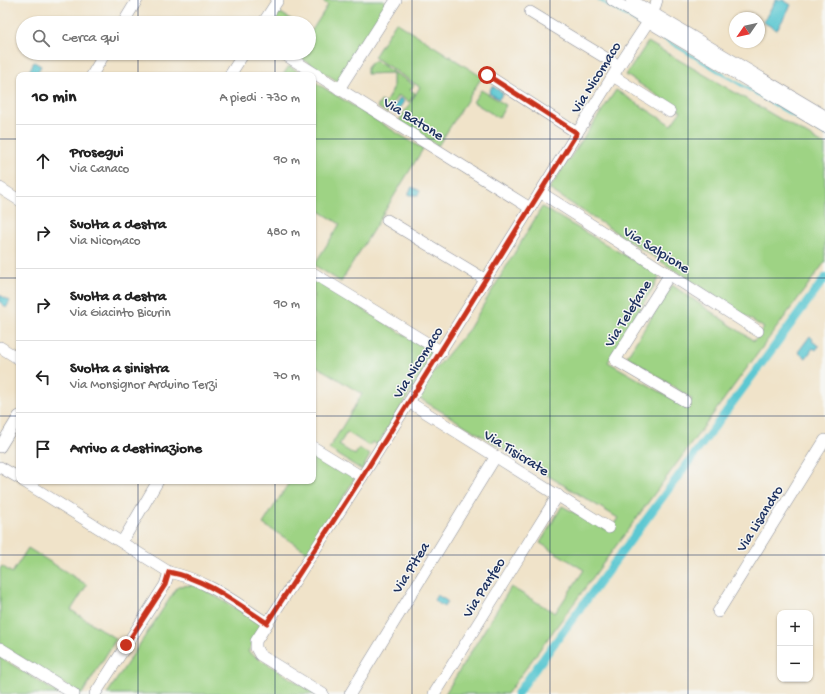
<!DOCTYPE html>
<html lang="it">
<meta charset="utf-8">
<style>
:root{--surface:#fff;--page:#f6f6f6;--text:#222;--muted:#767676;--line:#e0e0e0}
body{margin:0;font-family:"Gochi Hand",sans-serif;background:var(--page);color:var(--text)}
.controls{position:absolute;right:12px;bottom:12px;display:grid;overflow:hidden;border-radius:8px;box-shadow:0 1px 3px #0004}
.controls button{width:36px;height:36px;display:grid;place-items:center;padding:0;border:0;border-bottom:1px solid var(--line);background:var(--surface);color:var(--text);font:20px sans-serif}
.compass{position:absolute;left:729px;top:12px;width:36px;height:36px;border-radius:50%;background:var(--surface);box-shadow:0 1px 3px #0004;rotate:236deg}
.stop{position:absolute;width:12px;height:12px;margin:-9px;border:3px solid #c8321e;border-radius:50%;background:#fff}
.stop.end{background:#c8321e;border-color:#fff;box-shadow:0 1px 4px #0008}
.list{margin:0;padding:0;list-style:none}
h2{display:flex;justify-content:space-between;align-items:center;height:52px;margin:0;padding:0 16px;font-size:17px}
h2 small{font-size:13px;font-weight:400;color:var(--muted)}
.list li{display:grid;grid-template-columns:26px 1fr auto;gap:12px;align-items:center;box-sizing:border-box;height:72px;padding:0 16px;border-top:1px solid var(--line)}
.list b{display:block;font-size:15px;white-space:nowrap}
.list p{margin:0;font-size:13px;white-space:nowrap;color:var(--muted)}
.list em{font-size:13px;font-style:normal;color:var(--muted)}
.icon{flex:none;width:22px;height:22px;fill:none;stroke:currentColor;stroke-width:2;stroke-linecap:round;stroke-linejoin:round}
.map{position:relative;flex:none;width:825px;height:694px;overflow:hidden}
.search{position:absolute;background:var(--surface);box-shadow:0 1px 3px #0004;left:16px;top:16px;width:300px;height:44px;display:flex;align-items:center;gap:10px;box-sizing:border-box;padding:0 14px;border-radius:22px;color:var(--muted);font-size:15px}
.panel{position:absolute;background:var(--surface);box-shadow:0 1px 3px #0004;left:16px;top:72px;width:300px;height:412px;border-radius:8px}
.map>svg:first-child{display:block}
.green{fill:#9ed384;stroke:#5c8171}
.water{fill:#5bc8d2;stroke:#3b7c98}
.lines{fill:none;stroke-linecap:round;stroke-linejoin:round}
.stream{stroke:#5bc8d2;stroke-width:2.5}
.canal{stroke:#5bc8d2;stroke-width:8}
.minor-casing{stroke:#868994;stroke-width:12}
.minor{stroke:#fff;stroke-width:11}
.route{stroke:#c8321e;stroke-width:5}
.grid{fill:none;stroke:#1b2f5e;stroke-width:1;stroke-opacity:0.55}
.labels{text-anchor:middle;stroke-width:3;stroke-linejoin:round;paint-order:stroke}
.street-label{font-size:15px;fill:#1b2f5e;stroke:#f6f6f2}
</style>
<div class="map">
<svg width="825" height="694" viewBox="0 0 825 694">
<rect width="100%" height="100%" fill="#f6f6f2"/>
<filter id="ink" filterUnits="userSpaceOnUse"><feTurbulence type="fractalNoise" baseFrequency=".025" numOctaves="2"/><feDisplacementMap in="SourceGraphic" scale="8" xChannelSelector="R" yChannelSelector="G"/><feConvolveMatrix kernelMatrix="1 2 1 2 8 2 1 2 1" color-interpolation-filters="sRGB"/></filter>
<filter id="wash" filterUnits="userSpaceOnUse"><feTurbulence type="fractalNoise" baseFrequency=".012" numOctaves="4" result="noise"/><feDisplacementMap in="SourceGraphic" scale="16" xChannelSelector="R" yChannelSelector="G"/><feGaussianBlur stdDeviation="0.9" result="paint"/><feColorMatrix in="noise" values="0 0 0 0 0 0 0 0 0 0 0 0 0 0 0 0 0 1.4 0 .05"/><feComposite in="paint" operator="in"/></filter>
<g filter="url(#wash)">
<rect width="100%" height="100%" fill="#f0e3c9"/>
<g class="green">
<path d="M321,0H383L388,3L339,82L292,53H309V31L311,32L328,5Z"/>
<path d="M279,12L297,23H272Z"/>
<path d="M396,22L482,77L438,146L399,121L420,87L374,57Z"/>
<path d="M648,42L825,145V262L507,694H445L511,587L555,613L584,570L540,543L562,506L609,531L618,518L414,395L469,329L542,207L660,276L608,362L687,407L692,399L627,356L672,285L754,341L764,328L549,189L616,90L671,125L681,111L626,75Z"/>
<path d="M376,61L414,85L410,90L415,93L409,102L398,95L387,113L377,107L381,101L385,103L393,89V73L367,74V68L372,62Z"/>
<path d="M289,66L303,75H283Z"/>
<path d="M313,81L423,149L341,282L314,265L340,224L313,207L314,176L313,175Z"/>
<path d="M481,90L506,105L499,118L473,102Z"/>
<path d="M313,278L435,354L377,445L372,442L369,446L347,432L339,445L355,455L359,448L370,455L362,470L329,449L362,394L313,364Z"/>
<path d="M313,452L355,478L309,553L263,524L290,481H313Z"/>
<path d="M28,548L87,585L71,610L116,639L82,694H80L0,644V569L2,566L12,573Z"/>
<path d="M196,585L259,622L262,626L248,652L316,694H107L178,586Z"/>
<path d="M0,657L59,694H0Z"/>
</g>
<g class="water">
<path d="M776,0H783L791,5L777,30L763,22Z"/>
<path d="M34,62L41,66L36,75H27Z"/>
<path d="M492,86L503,93L499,99L489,93Z"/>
<path d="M400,98L404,101L396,114L392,111Z"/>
<path d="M412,187L420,191L418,195H409V192Z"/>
<path d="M0,295L10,301L6,308L0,302Z"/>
<path d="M810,336L813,339L812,341L819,346L816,350L813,348L806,358L798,352Z"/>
<path d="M437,595L447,601L444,607L434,600Z"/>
</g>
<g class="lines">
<g class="stream">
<path d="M599,0L641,25"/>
<path d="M647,29L825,135"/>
</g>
<path class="canal" d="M517,694L825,278"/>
</g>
</g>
<g filter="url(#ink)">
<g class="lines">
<g class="minor-casing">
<g id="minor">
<path d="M612,0L825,127"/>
<path d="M631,0L825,116"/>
<path d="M530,12L619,66"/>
<path d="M653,13L657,0"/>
<path d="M123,23L137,0"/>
<path d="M263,23L278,0"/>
<path d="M282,53L530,208"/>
<path d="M92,75L105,53"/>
<path d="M230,75L244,53"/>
<path d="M487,75L577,133"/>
<path d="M613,76L670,112"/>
<path d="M339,89L396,0"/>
<path d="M0,188L19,200"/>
<path d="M540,192L758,331"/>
<path d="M387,220L486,280"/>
<path d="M313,273L442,352"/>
<path d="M670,274L615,360L685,401"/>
<path d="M0,347L19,359"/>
<path d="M409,402L609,528"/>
<path d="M0,447L19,416"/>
<path d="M313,447L362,477"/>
<path d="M0,467L19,478"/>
<path d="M23,481L169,572C207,580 235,602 267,623"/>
<path d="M122,542L158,481"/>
<path d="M718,612L825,440"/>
<path d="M0,648L74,694"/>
<path d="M95,694L165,585L169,572"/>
<path d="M323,694L260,655L256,648V641L362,477L619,66L648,22"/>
<path d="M350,694L496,456"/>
<path d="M434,694L558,495"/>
</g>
</g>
<use href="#minor" class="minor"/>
</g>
</g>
<g class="lines" filter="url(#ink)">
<path class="route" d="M126,645L165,585L169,572C206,579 236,603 267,623L362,477L577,133L487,75"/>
</g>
<path class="grid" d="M138,0V23M275,0V23M412,0V694M550,0V694M688,0V694M138,53V75M275,53V75M0,139H19M313,139H825M0,278H19M313,278H825M0,416H19M313,416H825M138,481V694M275,481V694M0,555H825"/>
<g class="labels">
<g class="street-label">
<text transform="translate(595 77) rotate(-58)" y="5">Via Nicomaco</text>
<text transform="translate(414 118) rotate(32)" y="5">Via Batone</text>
<text transform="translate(657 249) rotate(32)" y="5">Via Salpione</text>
<text transform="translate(627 313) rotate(-58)" y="5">Via Telefane</text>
<text transform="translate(417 362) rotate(-58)" y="5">Via Nicomaco</text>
<text transform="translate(517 452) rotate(32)" y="5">Via Tisicrate</text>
<text transform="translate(759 518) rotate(-58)" y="5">Via Lisandro</text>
<text transform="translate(410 567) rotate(-58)" y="5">Via Pitea</text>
<text transform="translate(483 587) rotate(-58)" y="5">Via Panfeo</text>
</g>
</g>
</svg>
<div class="controls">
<button>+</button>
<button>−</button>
</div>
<svg class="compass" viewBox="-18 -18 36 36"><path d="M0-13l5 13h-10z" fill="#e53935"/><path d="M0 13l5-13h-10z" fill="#767676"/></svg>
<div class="stop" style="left:487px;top:75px"></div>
<div class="stop end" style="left:126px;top:645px"></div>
<div class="search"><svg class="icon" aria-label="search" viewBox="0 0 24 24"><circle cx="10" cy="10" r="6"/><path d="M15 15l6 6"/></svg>Cerca qui</div>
<section class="panel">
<h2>10 min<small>A piedi · 730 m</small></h2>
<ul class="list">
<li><svg class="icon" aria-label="ahead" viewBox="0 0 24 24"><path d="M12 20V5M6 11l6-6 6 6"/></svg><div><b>Prosegui</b><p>Via Canaco</p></div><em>90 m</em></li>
<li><svg class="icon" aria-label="right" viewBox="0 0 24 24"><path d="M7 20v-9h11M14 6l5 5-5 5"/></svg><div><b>Svolta a destra</b><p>Via Nicomaco</p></div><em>480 m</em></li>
<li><svg class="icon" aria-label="right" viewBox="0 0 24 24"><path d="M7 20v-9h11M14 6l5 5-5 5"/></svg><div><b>Svolta a destra</b><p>Via Giacinto Bicurin</p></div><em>90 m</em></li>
<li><svg class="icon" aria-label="left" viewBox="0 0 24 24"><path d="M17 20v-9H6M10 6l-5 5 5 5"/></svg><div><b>Svolta a sinistra</b><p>Via Monsignor Arduino Terzi</p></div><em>70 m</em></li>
<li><svg class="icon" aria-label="arrive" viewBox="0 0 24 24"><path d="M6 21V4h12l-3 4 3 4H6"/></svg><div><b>Arrivo a destinazione</b></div></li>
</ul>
</section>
</div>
